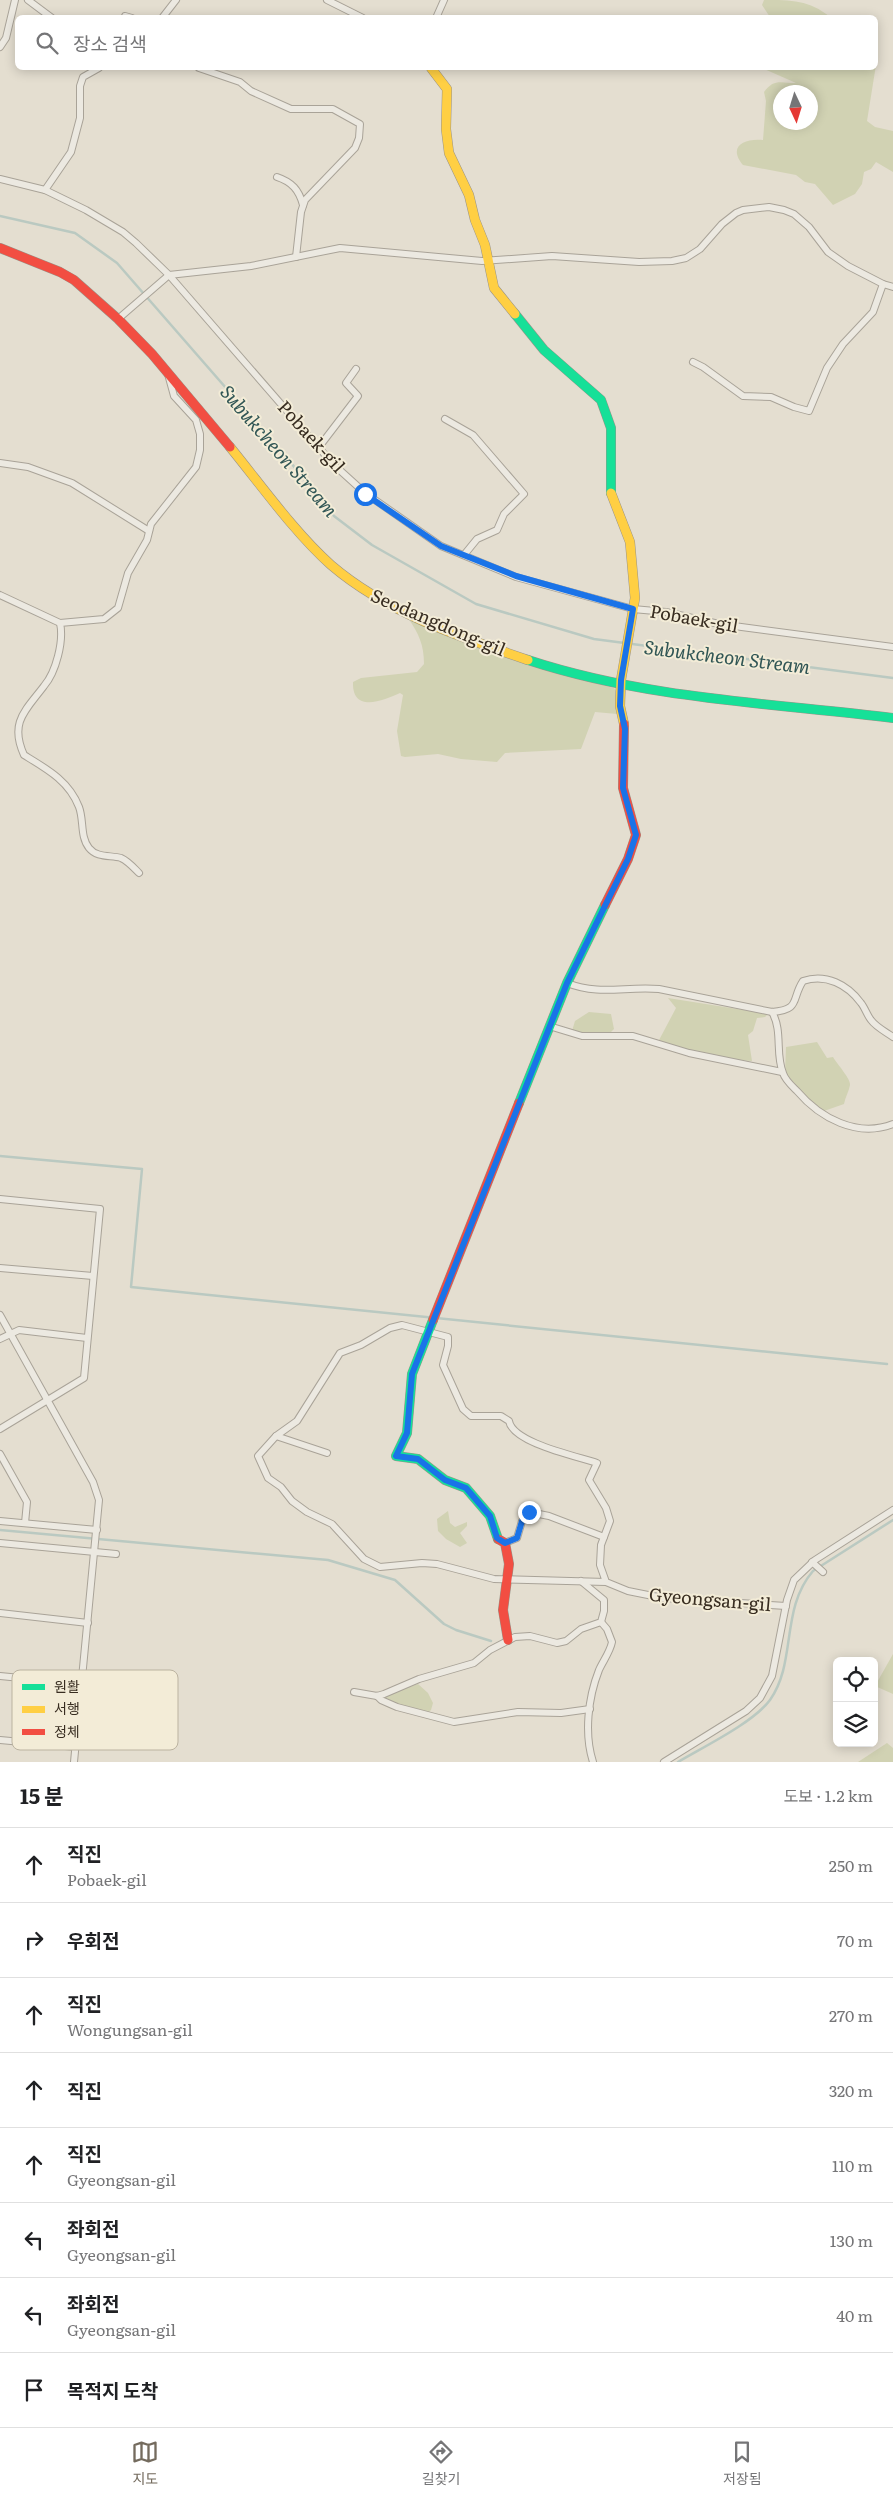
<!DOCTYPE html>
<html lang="ko">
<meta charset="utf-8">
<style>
:root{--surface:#fff;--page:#f2f2f2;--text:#202124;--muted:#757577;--line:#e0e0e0;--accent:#746b5e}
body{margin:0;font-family:Literata,"Noto Sans KR",serif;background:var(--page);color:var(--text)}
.controls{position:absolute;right:15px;bottom:15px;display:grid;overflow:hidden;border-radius:8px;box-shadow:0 2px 12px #0003}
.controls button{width:45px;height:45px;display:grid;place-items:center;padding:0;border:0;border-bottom:1px solid var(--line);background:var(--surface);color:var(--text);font:25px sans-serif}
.compass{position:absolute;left:773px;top:85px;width:45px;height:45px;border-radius:50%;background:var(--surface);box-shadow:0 2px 12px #0003;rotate:176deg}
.stop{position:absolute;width:15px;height:15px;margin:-11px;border:4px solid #1a73e8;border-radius:50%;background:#fff}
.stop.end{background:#1a73e8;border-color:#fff;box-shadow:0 1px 5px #0008}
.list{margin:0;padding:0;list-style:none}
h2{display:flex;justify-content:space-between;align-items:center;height:65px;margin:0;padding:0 20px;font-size:21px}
h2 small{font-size:16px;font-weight:400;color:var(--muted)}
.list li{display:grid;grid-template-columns:32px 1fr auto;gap:15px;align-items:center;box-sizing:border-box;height:75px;padding:0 20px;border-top:1px solid var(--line)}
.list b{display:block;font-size:19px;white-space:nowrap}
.list p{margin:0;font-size:16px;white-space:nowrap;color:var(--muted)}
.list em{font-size:16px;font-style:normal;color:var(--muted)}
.icon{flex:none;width:28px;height:28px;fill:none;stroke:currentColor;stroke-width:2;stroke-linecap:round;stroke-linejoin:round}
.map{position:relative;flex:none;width:893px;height:1762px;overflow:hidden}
.search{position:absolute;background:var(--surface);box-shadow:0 2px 12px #0003;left:15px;right:15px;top:15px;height:55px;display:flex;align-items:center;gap:12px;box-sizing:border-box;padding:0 18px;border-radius:8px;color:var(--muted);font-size:19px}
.sheet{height:665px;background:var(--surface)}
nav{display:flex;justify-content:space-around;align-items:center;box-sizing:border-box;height:70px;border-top:1px solid var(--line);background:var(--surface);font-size:14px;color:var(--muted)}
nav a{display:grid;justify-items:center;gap:2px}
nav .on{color:var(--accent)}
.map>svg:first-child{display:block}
.green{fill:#d1d2b3;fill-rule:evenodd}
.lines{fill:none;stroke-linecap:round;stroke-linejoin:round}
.stream{stroke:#bac9c1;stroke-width:2.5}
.street-casing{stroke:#a9a398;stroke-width:8}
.fast-casing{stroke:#999388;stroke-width:10}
.slow-casing{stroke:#999388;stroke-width:10}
.jam-casing{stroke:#999388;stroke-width:10}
.street{stroke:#ece9e1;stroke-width:6}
.fast{stroke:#16e098;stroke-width:9}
.slow{stroke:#ffcf43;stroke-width:9}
.jam{stroke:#f24e42;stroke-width:9}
.route{stroke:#1a73e8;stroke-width:6}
.labels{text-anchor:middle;stroke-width:4;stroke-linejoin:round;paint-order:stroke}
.street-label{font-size:18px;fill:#382d21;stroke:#f3ecd7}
.water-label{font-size:19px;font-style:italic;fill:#315655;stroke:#f3ecd7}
.key{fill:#f3ecd7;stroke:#bbb3a0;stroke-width:1}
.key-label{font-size:14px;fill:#382d21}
</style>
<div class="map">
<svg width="893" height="1762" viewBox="0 0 893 1762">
<rect width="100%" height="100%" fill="#e4ded0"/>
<g class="green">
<path d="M764,0C792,0 809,0 830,17H770L762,5Z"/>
<path d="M876,65L867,121L875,127L893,131V172L876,162L871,169L864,172L862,184L855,194L833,205L815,184L805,182L796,175L743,165C727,146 745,138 763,140L766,101L764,92C774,78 781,83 796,83L762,68H876ZM780,92H810V122H780Z"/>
<path d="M408,618L547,670L614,688L618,694L617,714L595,712L581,749L505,753L497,762L461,759L438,754L405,757L401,756L397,731L403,695L400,693C384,700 352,714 353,682L361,678L417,672L424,664C424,645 419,634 408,618Z"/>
<path d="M668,998L768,1014L765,1017L757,1018L753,1031L748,1035L752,1061L728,1060L658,1042L676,1008Z"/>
<path d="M589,1012L611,1014L614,1029L609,1034L596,1035L572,1031L575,1021Z"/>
<path d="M817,1042L827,1058L833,1057C837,1064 851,1079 850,1085C849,1091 845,1098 844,1104L824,1111L812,1103L785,1073L786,1047Z"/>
<path d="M448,1511L450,1523L455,1527L467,1522V1526L460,1533L467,1543L460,1547L446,1539L438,1531L437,1519Z"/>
<path d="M893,1654V1694L875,1686Z"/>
<path d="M418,1684L428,1693L433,1703L431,1710L424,1717L389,1708L380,1703L384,1696Z"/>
<path d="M887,1743L893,1748V1762H858Z"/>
</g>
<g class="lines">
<g class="stream">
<path d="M0,216L75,233L117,263L287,458L334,516L372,545L476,604L594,639L893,678"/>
<path d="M0,1156L142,1169L131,1287L887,1364"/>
<path d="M0,1530L328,1560L395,1580L444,1624L456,1630L491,1641"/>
<path d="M678,1762C703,1747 753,1723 770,1700C797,1662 780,1609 813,1571L893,1520"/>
</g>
<g class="street-casing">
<g id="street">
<path d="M28,0L52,18"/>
<path d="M327,0L363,18"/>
<path d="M125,16L132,18"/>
<path d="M162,18L176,0"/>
<path d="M436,18L444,0"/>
<path d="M0,47L6,38L15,0"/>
<path d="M199,68L240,82L251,91L291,109H333L360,124L359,138L355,148L305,200L301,212L296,257"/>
<path d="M277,177C292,182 299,190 303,205"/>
<path d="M0,179L45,190L86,210L123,232L136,243L169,275L333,464L365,493L441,546L516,577L633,609L666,612L719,624L893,647"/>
<path d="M45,190L71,152L80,118V86L83,77L99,68"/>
<path d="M118,319L169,275L251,266L340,248L482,261L552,256L639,262L672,261L686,258L700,249L722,224L736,213L743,210L769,207L784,210L794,214L809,227L828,252L848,266L883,284L893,287"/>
<path d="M693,362L703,367L743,396L771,397L794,407L809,411L827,368L843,344L873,312L883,284"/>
<path d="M445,419L473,435L524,494L504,514L497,530L477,539L464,555"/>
<path d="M319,447L358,396L346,383L356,369"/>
<path d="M0,463L28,467L72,483L149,531"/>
<path d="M0,595L60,623"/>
<path d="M139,873C134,868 128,861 121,858C110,855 97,858 89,848C80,837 84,820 79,807C69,781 47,769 24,755C9,722 26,710 44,686C56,672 64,641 60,623L104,619L118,608L128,573L147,540L151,524L196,467L200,450V434L196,420L174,396L168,374"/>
<path d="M567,983C600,996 625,986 659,989L772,1012C801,1010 791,999 803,981C826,973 848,985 861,1003C865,1008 867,1015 871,1020C876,1027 886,1032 893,1037"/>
<path d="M772,1012C783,1031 775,1054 783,1073C785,1080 792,1086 797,1091C820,1118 857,1138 893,1124"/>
<path d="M549,1026L582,1036H633L689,1053L782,1072"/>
<path d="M0,1199L100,1209L84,1378L0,1429"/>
<path d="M0,1268L93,1276"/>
<path d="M0,1315L93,1482L99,1500L74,1762"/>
<path d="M0,1339L19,1330L87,1338"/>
<path d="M276,1436L327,1453"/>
<path d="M0,1454L27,1502L25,1523"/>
<path d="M0,1521L97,1530"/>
<path d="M0,1543L116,1554"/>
<path d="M505,1543L517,1538L522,1521L529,1512L549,1516L604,1537"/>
<path d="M812,1562L823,1572"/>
<path d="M606,1582L600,1565L601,1545L610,1521L606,1508L589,1480L597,1463C576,1456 513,1443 509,1421L501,1416H471L463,1409L443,1365L448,1346V1337L402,1325L390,1328L361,1345L340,1353L297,1421L276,1436L258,1456L268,1478L281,1487L292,1501L307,1512L332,1524L364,1559L380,1567L422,1563L437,1564L494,1579L606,1582L628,1591L663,1598L786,1606"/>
<path d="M0,1613L88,1623"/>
<path d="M0,1676L82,1684"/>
<path d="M354,1692L377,1696L384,1694L419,1679L474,1663L490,1650L515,1637L530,1636L557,1643L566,1641L581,1629L601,1622L604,1611V1600L581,1581"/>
<path d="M377,1696L381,1700L397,1707L454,1722L518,1712L561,1713L590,1709"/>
<path d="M0,1740L76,1747"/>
<path d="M593,1762C584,1734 588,1698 599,1670C603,1661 610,1652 612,1642L607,1629L601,1622"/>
<path d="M664,1762L746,1711L760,1698L772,1676L787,1600L794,1580L815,1560L893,1510"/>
</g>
</g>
<g class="fast-casing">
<g id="fast">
<path d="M515,314L544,350L601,400L611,428V493"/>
<path d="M528,660C647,699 770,703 893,718"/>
<path d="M519,1103L567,983L605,905"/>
<path d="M433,1320L412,1374L407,1433L396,1456L418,1459L445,1480L466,1488L490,1516L498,1539"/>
</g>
</g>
<g class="slow-casing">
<g id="slow">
<path d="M431,68L447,89L446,129L449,153L469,195L475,220L485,245L494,288L515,314"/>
<path d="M230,447C261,485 295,533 331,565C387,613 460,637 528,660"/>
<path d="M611,493L630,542L635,598L621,680L620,706L624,724"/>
</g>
</g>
<g class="jam-casing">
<g id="jam">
<path d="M0,248L60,272L74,280L118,319L152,354L230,447"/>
<path d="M605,905L628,859L636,835L623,788L624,724"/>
<path d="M433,1320L519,1103"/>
<path d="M498,1539L505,1543L509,1564L503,1610L508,1640"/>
</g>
</g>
<use href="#street" class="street"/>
<use href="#fast" class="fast"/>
<use href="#slow" class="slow"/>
<use href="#jam" class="jam"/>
</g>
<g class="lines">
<path class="route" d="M365,494L441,546L516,576L633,609L621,680L620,706L625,729L623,788L636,835L628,859L567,983L412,1374L407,1433L396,1456L418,1459L445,1480L466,1488L490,1516L497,1538L505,1543L517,1538L522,1521L529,1512"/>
</g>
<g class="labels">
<g class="street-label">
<text transform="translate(311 437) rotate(48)" y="6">Pobaek-gil</text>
<text transform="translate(694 619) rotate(10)" y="6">Pobaek-gil</text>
<text transform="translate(438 623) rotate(23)" y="6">Seodangdong-gil</text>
<text transform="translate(710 1600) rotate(5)" y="6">Gyeongsan-gil</text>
</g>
<g class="water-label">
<text transform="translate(279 451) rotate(49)" y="7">Subukcheon Stream</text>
<text transform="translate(727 657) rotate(7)" y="7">Subukcheon Stream</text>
</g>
</g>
<rect x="12" y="1670" width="166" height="80" rx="8" class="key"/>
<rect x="22" y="1684" width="23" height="6" fill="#16e098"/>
<rect x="22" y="1706" width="23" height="7" fill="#ffcf43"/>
<rect x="22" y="1729" width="23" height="6" fill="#f24e42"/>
<g class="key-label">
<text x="54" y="1692">원활</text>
<text x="54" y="1714">서행</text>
<text x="54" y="1737">정체</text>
</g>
</svg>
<div class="controls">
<button><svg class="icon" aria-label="locate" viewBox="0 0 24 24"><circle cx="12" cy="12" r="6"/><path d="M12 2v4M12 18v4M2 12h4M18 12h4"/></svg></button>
<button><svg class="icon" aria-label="layers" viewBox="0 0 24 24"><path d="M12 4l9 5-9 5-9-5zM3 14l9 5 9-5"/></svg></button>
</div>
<svg class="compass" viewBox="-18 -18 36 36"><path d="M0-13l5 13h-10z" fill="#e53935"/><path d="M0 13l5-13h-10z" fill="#757577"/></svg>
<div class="stop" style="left:365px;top:494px"></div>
<div class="stop end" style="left:529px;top:1512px"></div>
<div class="search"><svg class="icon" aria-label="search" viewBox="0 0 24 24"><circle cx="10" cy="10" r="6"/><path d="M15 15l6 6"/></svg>장소 검색</div>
</div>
<section class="sheet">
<h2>15 분<small>도보 · 1.2 km</small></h2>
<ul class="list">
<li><svg class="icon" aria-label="ahead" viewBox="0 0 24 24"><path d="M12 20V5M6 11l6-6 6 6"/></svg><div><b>직진</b><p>Pobaek-gil</p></div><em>250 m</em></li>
<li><svg class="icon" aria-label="right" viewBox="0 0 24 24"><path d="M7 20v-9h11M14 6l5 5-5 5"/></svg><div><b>우회전</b></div><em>70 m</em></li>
<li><svg class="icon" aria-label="ahead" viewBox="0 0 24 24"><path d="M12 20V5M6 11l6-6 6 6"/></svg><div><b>직진</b><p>Wongungsan-gil</p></div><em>270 m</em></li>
<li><svg class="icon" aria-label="ahead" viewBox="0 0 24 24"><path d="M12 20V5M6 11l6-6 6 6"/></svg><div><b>직진</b></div><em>320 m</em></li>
<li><svg class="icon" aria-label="ahead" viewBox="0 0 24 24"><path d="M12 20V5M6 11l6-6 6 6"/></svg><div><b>직진</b><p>Gyeongsan-gil</p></div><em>110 m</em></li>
<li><svg class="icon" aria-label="left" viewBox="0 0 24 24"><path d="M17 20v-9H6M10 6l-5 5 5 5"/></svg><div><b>좌회전</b><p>Gyeongsan-gil</p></div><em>130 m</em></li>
<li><svg class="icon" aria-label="left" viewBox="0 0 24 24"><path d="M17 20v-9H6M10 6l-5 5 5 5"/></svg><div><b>좌회전</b><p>Gyeongsan-gil</p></div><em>40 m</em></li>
<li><svg class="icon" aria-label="arrive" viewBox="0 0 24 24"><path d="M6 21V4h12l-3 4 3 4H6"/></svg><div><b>목적지 도착</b></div></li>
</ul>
</section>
<nav>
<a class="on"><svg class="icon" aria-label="map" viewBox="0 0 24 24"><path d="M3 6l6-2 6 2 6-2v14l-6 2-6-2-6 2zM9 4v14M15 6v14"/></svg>지도</a>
<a><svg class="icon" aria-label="directions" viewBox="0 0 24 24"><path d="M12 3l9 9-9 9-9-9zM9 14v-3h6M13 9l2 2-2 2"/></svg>길찾기</a>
<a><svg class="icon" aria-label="saved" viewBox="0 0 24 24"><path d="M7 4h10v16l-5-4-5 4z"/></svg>저장됨</a>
</nav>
